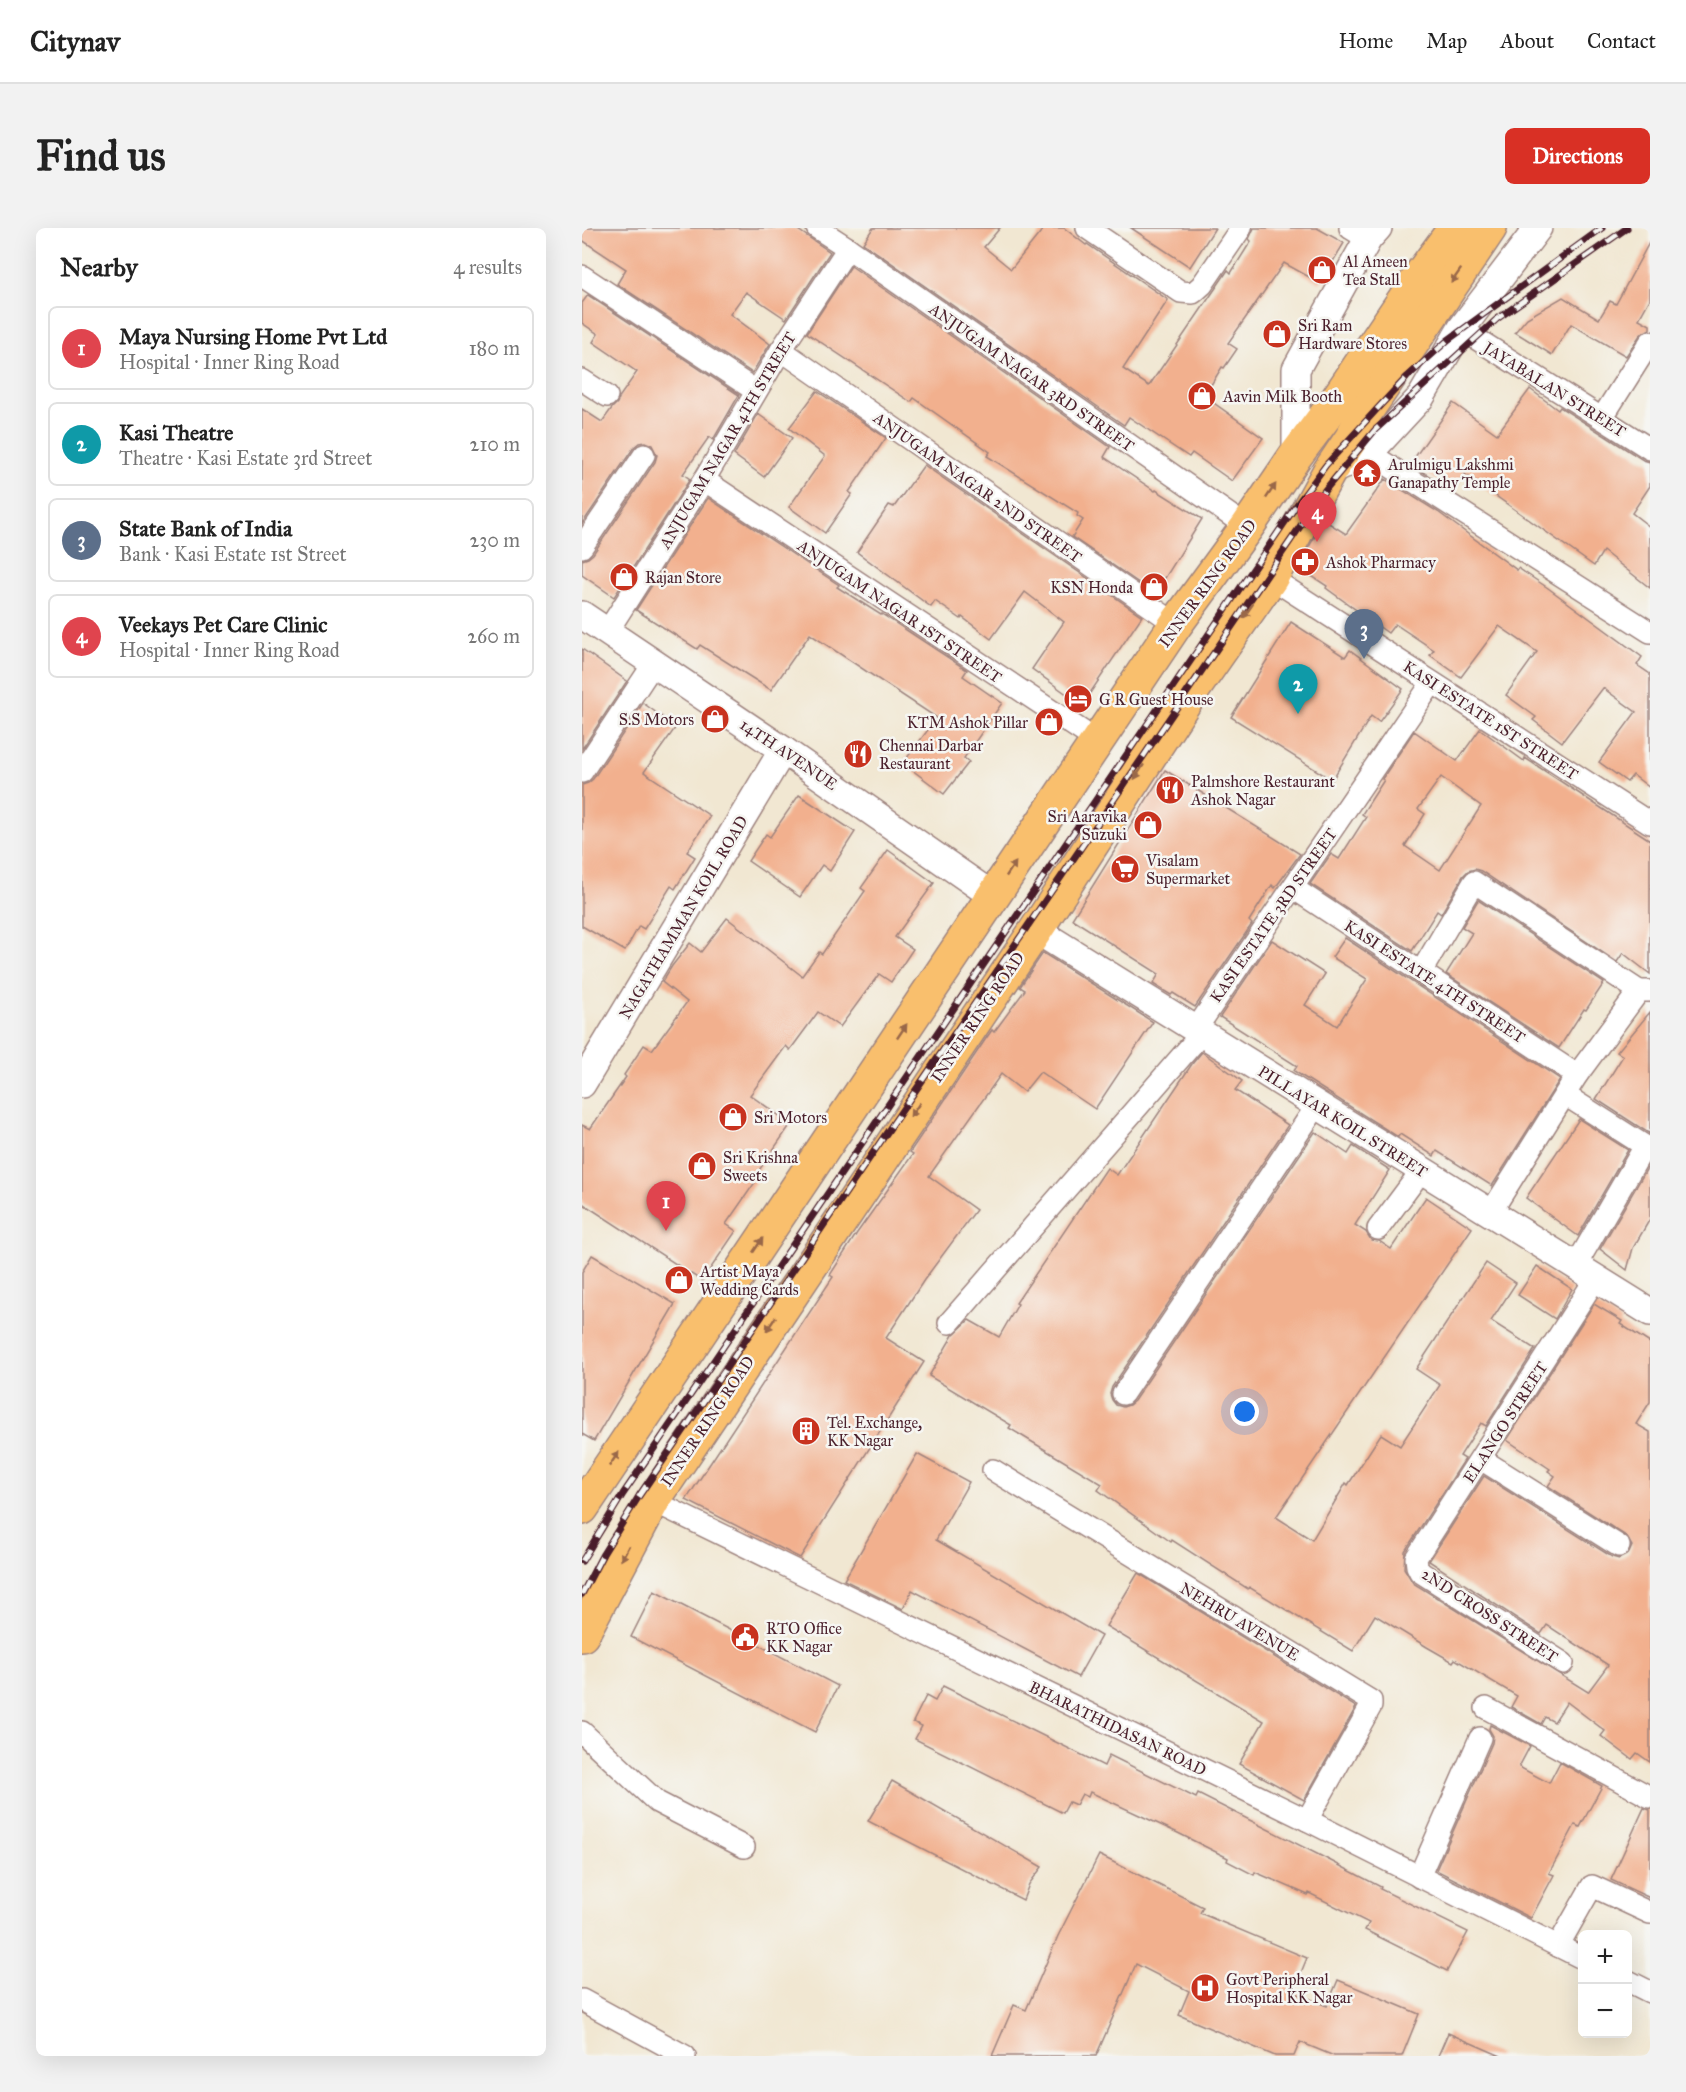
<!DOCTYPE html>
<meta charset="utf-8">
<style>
:root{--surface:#fff;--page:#f2f2f2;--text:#222;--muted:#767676;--line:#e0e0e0;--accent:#d93025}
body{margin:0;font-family:"IM FELL Great Primer",serif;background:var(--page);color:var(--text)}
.controls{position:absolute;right:18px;bottom:18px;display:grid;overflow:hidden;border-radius:9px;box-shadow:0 6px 24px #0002}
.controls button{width:54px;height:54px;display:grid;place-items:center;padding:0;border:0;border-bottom:2px solid var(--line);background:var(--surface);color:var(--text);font:30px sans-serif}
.you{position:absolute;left:663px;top:1184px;width:21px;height:21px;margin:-15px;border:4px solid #fff;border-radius:50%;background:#1a73e8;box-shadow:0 0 0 9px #1a73e833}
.badge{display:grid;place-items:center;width:39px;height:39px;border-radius:50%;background:var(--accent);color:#fff;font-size:20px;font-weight:700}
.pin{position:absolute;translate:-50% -50px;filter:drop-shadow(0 2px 3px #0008)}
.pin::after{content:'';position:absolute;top:32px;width:21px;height:18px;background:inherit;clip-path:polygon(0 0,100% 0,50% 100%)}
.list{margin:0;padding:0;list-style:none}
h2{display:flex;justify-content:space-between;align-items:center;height:78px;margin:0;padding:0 24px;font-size:26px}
h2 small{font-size:20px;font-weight:400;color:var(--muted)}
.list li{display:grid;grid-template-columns:39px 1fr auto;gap:18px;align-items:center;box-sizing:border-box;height:84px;margin:0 12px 12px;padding:0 12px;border:2px solid var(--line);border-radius:9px}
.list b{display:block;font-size:22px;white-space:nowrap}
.list p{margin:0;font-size:20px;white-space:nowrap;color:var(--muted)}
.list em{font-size:20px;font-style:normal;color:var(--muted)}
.map{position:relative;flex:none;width:1068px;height:1828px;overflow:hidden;border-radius:9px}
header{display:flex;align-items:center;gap:36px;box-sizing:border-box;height:84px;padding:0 30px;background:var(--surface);border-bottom:2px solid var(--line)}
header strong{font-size:28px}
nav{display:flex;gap:33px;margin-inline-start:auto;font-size:21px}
.intro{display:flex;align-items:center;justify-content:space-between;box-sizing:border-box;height:144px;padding:0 36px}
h1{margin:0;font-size:42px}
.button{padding:15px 27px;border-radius:9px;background:var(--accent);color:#fff;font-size:21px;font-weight:700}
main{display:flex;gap:36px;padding:0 36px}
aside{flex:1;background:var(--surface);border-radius:9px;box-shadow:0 6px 24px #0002}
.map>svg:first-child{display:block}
.building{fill:#f2b08e;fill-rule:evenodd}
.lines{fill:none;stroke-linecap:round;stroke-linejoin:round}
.minor-casing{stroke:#9e837e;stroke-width:24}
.tertiary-casing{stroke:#9e837e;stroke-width:30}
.primary-casing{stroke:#9e837e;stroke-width:36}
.minor{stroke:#fff;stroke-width:21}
.tertiary{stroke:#fff;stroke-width:27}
.primary{stroke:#f9bf6d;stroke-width:33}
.rail-casing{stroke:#4a1f2b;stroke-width:7}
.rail{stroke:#f6f6f2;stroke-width:4.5;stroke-dasharray:14;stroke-linecap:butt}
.oneway{fill:#996749}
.labels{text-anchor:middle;stroke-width:5;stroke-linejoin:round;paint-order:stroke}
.poi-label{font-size:16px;fill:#4a1f2b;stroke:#f6f6f2;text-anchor:start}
.street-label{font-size:16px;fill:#4a1f2b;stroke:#f6f6f2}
</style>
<header>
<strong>Citynav</strong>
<nav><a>Home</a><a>Map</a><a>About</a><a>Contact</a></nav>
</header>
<div class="intro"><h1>Find us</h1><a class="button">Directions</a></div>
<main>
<aside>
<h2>Nearby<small>4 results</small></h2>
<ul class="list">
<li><span class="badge" style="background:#e0444e">1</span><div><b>Maya Nursing Home Pvt Ltd</b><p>Hospital · Inner Ring Road</p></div><em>180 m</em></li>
<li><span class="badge" style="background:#0f9aa8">2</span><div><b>Kasi Theatre</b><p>Theatre · Kasi Estate 3rd Street</p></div><em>210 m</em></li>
<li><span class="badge" style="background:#5c6f8a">3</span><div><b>State Bank of India</b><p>Bank · Kasi Estate 1st Street</p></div><em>230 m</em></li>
<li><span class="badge" style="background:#e0444e">4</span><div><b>Veekays Pet Care Clinic</b><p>Hospital · Inner Ring Road</p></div><em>260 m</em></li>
</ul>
</aside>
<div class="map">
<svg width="1068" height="1828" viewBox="0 0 1068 1828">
<rect width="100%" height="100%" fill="#f6f6f2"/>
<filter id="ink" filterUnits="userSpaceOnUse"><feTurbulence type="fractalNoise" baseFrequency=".0167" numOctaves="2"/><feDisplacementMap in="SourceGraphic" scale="12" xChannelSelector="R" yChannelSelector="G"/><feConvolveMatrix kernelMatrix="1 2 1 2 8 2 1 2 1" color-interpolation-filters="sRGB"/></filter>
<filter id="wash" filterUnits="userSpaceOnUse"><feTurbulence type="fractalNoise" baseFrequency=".008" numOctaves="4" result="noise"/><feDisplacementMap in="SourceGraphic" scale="24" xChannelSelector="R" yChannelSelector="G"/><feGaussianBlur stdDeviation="1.35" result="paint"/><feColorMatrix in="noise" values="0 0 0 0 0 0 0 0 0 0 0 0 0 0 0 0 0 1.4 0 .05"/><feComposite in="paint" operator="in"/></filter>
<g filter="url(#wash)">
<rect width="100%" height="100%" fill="#f1e7d2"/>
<g id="blocks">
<g class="building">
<path d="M0,0H213L248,24L204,91L164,64L148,86L188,116L170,145L35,56L44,41L0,12Z"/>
<path d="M291,0H418L402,19L429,41L462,0H482L504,17L505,16L586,72L541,141L567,158L646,42L649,45L669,13L667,11L672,0H735L762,15L738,55L702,35L646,115L655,121L642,140L640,139L622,168L681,210L650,253L610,225L607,229L547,189L542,197L281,15Z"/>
<path d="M549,0H633L608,39Z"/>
<path d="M1068,13V71L1057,91L1068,97V101L1058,107L1044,128L989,96L970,127L933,104L945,90L981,69L1017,91L1028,73L1034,76Z"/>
<path d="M269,38L528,219L522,229L573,263L574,262L620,291L573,366L490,309L501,292L495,288L496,285L405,228L408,224L332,170L329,174L225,105Z"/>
<path d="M6,67L157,167L131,212L127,209L101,246L108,251L32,369L0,347V332L6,330L11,326L73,234L75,227L70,217L63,214L57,215L52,219L0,296V181L20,194L30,180L35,175L38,168L55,144L11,114L16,106L0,95V75Z"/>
<path d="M948,161L976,182L978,179L1061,232L1068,234V258L1050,285L1068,299V360L1021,323L1012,338L883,246L871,263L828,236L871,175L915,206Z"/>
<path d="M235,163L304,210L267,264L270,266L243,305L207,279L243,228L207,200Z"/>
<path d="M176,186L210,210L182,249L152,227Z"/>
<path d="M342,237L560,388L500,477L450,441L482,394L443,364L409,411L380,389L379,391L353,373L349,379L275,324L307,277L312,279Z"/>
<path d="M803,251L856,284L935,342L936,340L966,360L1060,429L1055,437L1068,446V560L1051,547L1045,554L1017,534L1054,484L1021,460L980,514L951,492L954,489L924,467L955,424L917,398L879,449L848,427L852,422L813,396L806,405L744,360L745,358L716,339L742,292L764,306Z"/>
<path d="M126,270L257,357L255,359L299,387L300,386L385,442L381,448L420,475L382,530L387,534L362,566L321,535L355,490L228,406L189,462L118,417L115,421L54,382Z"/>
<path d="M709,394L763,429L768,422L821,461L797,494L789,488L750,552L649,489Z"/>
<path d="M0,421L45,453L0,521Z"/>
<path d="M61,475L94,499L62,544L128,588L105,624L113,629L93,661L89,658L62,701L57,698L43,723L0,698V557L6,555L11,551Z"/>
<path d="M898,501L942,533L943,530L1068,612V746L1041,725L1035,734L899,643L893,641L886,643L881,648L859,686L855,683L830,723L728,656L749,626L757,631L784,589L780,586L802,552L800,551L832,503L875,533ZM859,549L899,578L858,642L823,618L843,586L836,581Z"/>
<path d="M583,542L718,626L693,660L690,657L667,693L670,696L613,779L591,765L589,767L571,756L577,746L490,691Z"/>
<path d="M217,567L273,604L248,643L240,637L218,669L166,633L184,606L188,609Z"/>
<path d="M306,622L352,655L313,709L331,721L309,754L297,746L258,799L236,784L208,822L204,818L168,867L209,896L173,948L176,950L144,996L154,1003L120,1053L0,975V897L8,901L44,849L42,847L62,817L70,822L105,774L80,754L90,738L108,715L119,724L145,690L220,748L237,724L240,726L283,663L279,660Z"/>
<path d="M896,672L1022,755L1004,782L1002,781L977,820L864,746L890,705L880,699Z"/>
<path d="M763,710L978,851L910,958L855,923L852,928L818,906L816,909L712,843L715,838L638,789L690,712L743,746L723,777L755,798L785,751L750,729Z"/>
<path d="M461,725L571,794L513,881L458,844L442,864L419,846L347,948L394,982L342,1052L304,1110L342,1134L218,1330L104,1272L251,1049L248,1047L275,1005L331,926L328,924L403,812L410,802L412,804L443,762L438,759Z"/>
<path d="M1068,784V906L1014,871L1041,828L1035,824Z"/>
<path d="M620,824L660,853L653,862L706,897L530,1159L528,1166L530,1172L534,1177L541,1179L547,1177L552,1173L733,904L766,926L771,918L808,942L773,997L784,1004L789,1012L797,1013L809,1021L844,969L890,1000L694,1289L730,1312L764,1255L766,1257L799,1206L818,1218L858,1157L834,1141L904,1035L934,1055L909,1093L953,1121L904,1198L899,1195L878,1228L883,1231L823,1323L822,1340L831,1355L1006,1464L1026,1437L965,1397L959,1406L847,1333L902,1248L1030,1329L1037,1331L1047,1325L1050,1318L1044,1308L966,1258L973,1248L966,1243L968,1241L925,1212L1012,1076L1040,1093L1038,1096L1068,1115V1174L1054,1196L1068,1204V1534L1055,1525L1050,1531L1019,1508L1023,1503L985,1474L972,1494L963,1489L959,1496L929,1479L935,1468L873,1431L871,1434L845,1419L793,1387L771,1423L667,1359L666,1361L590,1312L589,1314L516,1262L520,1256L427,1200L429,1197L347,1148L371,1107L387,1092L417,1109L436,1076L434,1075L525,940L535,947L610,836Z"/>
<path d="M997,891L1046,922L996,1008L944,970Z"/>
<path d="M1068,935V991L1051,1020L1045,1042L1018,1021Z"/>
<path d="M10,1027L93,1076L12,1213L0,1206V1044Z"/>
<path d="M955,1038L990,1061L973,1091L936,1067Z"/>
<path d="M335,1226L387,1254L354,1312L519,1408L496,1449L330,1362L321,1381L262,1352Z"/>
<path d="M556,1345L774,1479L722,1572L657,1536L682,1493L524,1398Z"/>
<path d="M72,1363L256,1458L233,1504L49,1409Z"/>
<path d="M361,1458L522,1538L527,1527L614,1570L616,1566L745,1631L799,1659L798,1661L886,1704L865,1743L783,1702L787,1695L727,1665L726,1667L673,1644L672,1647L645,1633L646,1630L596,1605L508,1564L506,1569L500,1566L494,1577L487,1574L481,1585L333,1511L340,1498L331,1494L344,1468L353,1473Z"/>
<path d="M908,1497L948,1518L937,1539L967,1555L978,1534L1020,1558L998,1599L993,1597L967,1645L972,1647L949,1690L854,1642L910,1515L911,1508L907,1501Z"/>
<path d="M310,1553L460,1639L447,1656L441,1672L286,1593Z"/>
<path d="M1062,1580L1068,1582V1670L1029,1652Z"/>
<path d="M517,1627L621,1679L618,1685L725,1730L711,1764L745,1778L756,1752L837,1786L820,1828H752L718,1814L712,1828H693L597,1787L607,1763L554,1736L514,1828H410L432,1777L444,1782L476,1708Z"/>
<path d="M866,1805L919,1828H856Z"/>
</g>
</g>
</g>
<g filter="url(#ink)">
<use href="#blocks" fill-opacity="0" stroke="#9e837e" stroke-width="1.5"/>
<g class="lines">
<g class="minor-casing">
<g id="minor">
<path d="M235,0L266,20L665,299"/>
<path d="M505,0L599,64L611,65L620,57L659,0"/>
<path d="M768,0L786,11"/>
<path d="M0,48L174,163"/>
<path d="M879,101L1068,221"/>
<path d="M199,122L594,396"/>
<path d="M0,152L25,168"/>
<path d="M1020,190L1068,114"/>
<path d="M787,225L1068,404"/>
<path d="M122,252L515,513"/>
<path d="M0,319L62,227"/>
<path d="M689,350L1068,595"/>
<path d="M25,404L122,252L199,122L266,20"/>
<path d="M0,544L72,435"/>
<path d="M711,660L995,847"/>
<path d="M839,744L892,654L1057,763"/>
<path d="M614,801L850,455"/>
<path d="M983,867L1063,918L994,1037"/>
<path d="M909,984L995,847L1057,763H1068"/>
<path d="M796,1001L840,942"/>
<path d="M367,1095L620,805"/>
<path d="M541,1166L736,876"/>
<path d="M899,1231L1037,1318"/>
<path d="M411,1242L789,1473V1478L725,1592"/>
<path d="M71,1273L725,1592L1000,1730"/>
<path d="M981,1435L838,1344L835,1338L834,1330L1014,1050"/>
<path d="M904,1480L1068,1569"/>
<path d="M0,1504L75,1574L162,1619"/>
<path d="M837,1649L898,1510"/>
<path d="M976,1718L1010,1658L1068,1685"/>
<path d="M1046,1753L1068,1764"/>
<path d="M0,1772L103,1828"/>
</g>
</g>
<g class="tertiary-casing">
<g id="tertiary">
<path d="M714,227V141L786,11L796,0"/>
<path d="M747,244L787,225L839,169L879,101L956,0"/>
<path d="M0,387L201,522L411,668"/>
<path d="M454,702L1068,1084"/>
<path d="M0,856L201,522"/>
</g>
</g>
<g class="primary-casing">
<g id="primary">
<path d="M0,1280L594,396L665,299L714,227L750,179L840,45L873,0"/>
<path d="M0,1407L71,1273L454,702L604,472L689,350L747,244L769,211L781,188L908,0"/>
</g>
</g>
<use href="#minor" class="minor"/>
<use href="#tertiary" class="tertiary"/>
<use href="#primary" class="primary"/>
<g class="rail-casing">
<g id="rail">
<path d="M0,1333L41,1266L716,275L744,237L795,181L825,149L866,112L1020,0"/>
<path d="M0,1366L21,1326L57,1268L743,262L793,202L915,91L1045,0"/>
</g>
</g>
<use href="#rail" class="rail"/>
</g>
<defs><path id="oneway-solid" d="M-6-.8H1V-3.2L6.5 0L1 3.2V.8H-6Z" transform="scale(1.5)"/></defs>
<g class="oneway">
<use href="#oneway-solid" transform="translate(874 48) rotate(125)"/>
<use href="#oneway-solid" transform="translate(689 263) rotate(-56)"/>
<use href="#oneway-solid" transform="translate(666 383) rotate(125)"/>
<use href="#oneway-solid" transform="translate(557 544) rotate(123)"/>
<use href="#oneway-solid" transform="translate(429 641) rotate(-56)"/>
<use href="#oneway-solid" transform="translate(320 803) rotate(-56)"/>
<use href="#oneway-solid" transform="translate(333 882) rotate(124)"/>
<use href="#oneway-solid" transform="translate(176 1017) rotate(-56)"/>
<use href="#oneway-solid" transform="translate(189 1096) rotate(124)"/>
<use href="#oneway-solid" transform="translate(32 1231) rotate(-56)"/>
<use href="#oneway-solid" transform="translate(43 1325) rotate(118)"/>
</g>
</g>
<defs>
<g id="shop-disc" transform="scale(1.5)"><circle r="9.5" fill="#c8321e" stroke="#f6f6f2"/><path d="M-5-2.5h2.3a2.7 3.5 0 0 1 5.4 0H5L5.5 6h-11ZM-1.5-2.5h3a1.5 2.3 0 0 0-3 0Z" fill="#fff"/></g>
<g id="temple-disc" transform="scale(1.5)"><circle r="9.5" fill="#c8321e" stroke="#f6f6f2"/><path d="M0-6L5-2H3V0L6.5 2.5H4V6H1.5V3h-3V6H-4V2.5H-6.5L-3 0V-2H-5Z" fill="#fff"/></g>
<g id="pharmacy-disc" transform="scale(1.5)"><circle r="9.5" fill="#c8321e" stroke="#f6f6f2"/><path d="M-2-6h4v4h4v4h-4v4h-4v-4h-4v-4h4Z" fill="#fff"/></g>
<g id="hotel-disc" transform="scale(1.5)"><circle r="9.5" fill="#c8321e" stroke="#f6f6f2"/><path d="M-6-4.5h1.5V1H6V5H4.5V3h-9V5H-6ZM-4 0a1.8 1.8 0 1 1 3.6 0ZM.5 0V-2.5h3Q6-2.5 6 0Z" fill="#fff"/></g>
<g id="restaurant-disc" transform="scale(1.5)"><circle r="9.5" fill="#c8321e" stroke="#f6f6f2"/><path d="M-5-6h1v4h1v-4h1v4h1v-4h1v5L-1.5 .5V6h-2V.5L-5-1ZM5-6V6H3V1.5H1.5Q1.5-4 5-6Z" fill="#fff"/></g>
<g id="supermarket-disc" transform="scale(1.5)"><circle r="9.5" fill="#c8321e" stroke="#f6f6f2"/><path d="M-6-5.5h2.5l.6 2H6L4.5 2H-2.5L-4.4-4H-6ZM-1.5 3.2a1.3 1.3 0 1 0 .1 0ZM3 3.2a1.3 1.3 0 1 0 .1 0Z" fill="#fff"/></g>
<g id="building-disc" transform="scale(1.5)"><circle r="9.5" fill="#c8321e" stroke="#f6f6f2"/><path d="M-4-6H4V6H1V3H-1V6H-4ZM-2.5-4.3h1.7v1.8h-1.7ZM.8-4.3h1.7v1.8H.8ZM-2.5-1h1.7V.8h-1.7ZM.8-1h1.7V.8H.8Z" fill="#fff"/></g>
<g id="civic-disc" transform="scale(1.5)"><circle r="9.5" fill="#c8321e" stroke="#f6f6f2"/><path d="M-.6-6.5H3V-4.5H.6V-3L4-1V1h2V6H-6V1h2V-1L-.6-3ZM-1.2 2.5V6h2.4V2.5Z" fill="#fff"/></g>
<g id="hospital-disc" transform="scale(1.5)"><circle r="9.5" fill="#c8321e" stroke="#f6f6f2"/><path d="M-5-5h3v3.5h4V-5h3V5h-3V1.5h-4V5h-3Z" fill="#fff"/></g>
</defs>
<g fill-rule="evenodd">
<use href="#shop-disc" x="740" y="42"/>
<use href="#shop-disc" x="695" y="106"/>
<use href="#shop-disc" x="620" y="168"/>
<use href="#temple-disc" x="785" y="245"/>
<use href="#pharmacy-disc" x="723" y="334"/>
<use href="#shop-disc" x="42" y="349"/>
<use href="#shop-disc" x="572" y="359"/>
<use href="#hotel-disc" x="496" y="471"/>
<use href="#shop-disc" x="133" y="491"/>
<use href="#shop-disc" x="467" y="494"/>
<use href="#restaurant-disc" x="276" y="526"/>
<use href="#restaurant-disc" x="588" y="562"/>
<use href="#shop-disc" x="566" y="597"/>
<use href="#supermarket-disc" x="543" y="641"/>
<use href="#shop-disc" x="151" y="889"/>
<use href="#shop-disc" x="120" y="938"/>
<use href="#shop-disc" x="97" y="1052"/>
<use href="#building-disc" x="224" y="1203"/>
<use href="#civic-disc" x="163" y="1409"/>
<use href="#hospital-disc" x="623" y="1760"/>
</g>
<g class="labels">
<g class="poi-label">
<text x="761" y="39">Al Ameen<tspan x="761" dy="18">Tea Stall</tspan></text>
<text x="716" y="103">Sri Ram<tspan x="716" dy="18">Hardware Stores</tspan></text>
<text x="641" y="174">Aavin Milk Booth</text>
<text x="806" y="242">Arulmigu Lakshmi<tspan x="806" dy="18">Ganapathy Temple</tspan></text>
<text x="744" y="340">Ashok Pharmacy</text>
<text x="63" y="355">Rajan Store</text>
<text x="551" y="365" text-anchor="end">KSN Honda</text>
<text x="517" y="477">G R Guest House</text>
<text x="112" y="497" text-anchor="end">S.S Motors</text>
<text x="446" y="500" text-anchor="end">KTM Ashok Pillar</text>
<text x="297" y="523">Chennai Darbar<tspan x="297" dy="18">Restaurant</tspan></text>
<text x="609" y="559">Palmshore Restaurant<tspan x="609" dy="18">Ashok Nagar</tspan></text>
<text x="545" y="594" text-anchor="end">Sri Aaravika<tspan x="545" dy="18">Suzuki</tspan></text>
<text x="564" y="638">Visalam<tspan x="564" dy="18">Supermarket</tspan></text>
<text x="172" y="895">Sri Motors</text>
<text x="141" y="935">Sri Krishna<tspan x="141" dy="18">Sweets</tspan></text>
<text x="118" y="1049">Artist Maya<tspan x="118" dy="18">Wedding Cards</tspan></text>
<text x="245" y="1200">Tel. Exchange,<tspan x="245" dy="18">KK Nagar</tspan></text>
<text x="184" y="1406">RTO Office<tspan x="184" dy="18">KK Nagar</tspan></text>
<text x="644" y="1757">Govt Peripheral<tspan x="644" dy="18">Hospital KK Nagar</tspan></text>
</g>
<g class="street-label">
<text transform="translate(450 149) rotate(35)" y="6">ANJUGAM NAGAR 3RD STREET</text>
<text transform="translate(973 161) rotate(32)" y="6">JAYABALAN STREET</text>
<text transform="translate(145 212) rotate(-59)" y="6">ANJUGAM NAGAR 4TH STREET</text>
<text transform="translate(396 259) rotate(35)" y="6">ANJUGAM NAGAR 2ND STREET</text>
<text transform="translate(625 355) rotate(-54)" y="6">INNER RING ROAD</text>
<text transform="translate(318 383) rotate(34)" y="6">ANJUGAM NAGAR 1ST STREET</text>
<text transform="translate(909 492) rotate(33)" y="6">KASI ESTATE 1ST STREET</text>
<text transform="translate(207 526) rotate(34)" y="6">14TH AVENUE</text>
<text transform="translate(691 687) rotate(-55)" y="6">KASI ESTATE 3RD STREET</text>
<text transform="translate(101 689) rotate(-59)" y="6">NAGATHAMMAN KOIL ROAD</text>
<text transform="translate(853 753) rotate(33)" y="6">KASI ESTATE 4TH STREET</text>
<text transform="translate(395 789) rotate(-56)" y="6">INNER RING ROAD</text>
<text transform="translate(761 893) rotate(32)" y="6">PILLAYAR KOIL STREET</text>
<text transform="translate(125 1193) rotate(-56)" y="6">INNER RING ROAD</text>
<text transform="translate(923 1194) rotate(-57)" y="6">ELANGO STREET</text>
<text transform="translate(908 1387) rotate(33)" y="6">2ND CROSS STREET</text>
<text transform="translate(658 1393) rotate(31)" y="6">NEHRU AVENUE</text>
<text transform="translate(536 1500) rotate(26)" y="6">BHARATHIDASAN ROAD</text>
</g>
</g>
</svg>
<div class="controls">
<button>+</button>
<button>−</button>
</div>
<div class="you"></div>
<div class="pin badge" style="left:84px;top:1003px;background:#e0444e">1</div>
<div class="pin badge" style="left:716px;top:486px;background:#0f9aa8">2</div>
<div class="pin badge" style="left:782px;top:431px;background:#5c6f8a">3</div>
<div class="pin badge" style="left:735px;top:314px;background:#e0444e">4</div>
</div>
</main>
